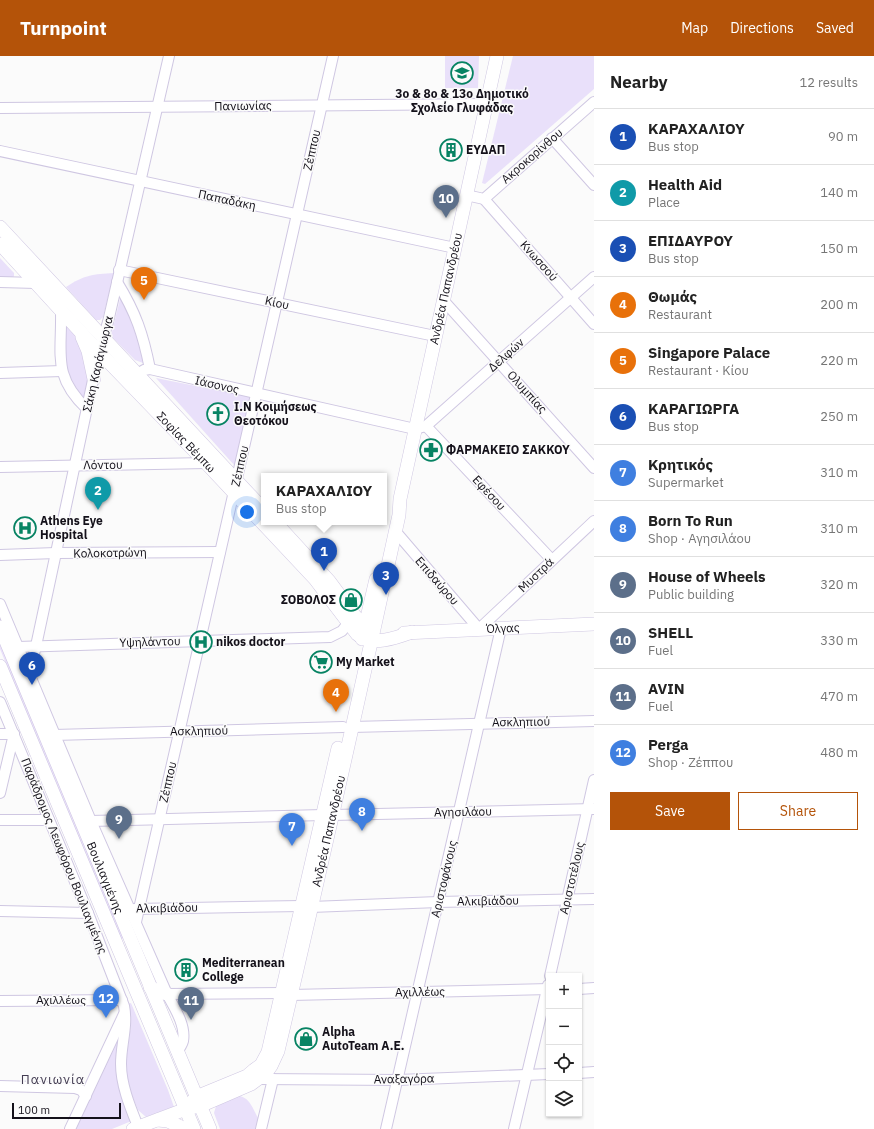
<!DOCTYPE html>
<meta charset="utf-8">
<style>
:root{--surface:#fff;--page:#f6f6f6;--text:#222;--muted:#767676;--line:#e0e0e0;--accent:#b45309}
body{margin:0;font-family:"IBM Plex Sans",sans-serif;background:var(--page);color:var(--text)}
.controls{position:absolute;right:12px;bottom:12px;display:grid;overflow:hidden;border-radius:0px;box-shadow:0 1px 3px #0004}
.controls button{width:36px;height:36px;display:grid;place-items:center;padding:0;border:0;border-bottom:1px solid var(--line);background:var(--surface);color:var(--text);font:20px sans-serif}
.scale{position:absolute;left:12px;bottom:10px;width:109px;box-sizing:border-box;padding-left:4px;border:2px solid #14111a;border-top:0;font-size:11px;line-height:14px;white-space:nowrap;color:#14111a;-webkit-text-stroke:3px #fbfbfb;paint-order:stroke}
.you{position:absolute;left:247px;top:456px;width:14px;height:14px;margin:-10px;border:3px solid #fff;border-radius:50%;background:#1a73e8;box-shadow:0 0 0 6px #1a73e833}
.badge{display:grid;place-items:center;width:26px;height:26px;border-radius:50%;background:var(--accent);color:#fff;font-size:13px;font-weight:700}
.pin{position:absolute;translate:-50% -33px;filter:drop-shadow(0 1px 2px #0008)}
.pin::after{content:'';position:absolute;top:21px;width:14px;height:12px;background:inherit;clip-path:polygon(0 0,100% 0,50% 100%)}
.popup{position:absolute;left:261px;top:417px;width:126px;height:52px;box-sizing:border-box;display:grid;place-content:center;border-radius:0px;background:var(--surface);filter:drop-shadow(0 1px 3px #0005);font-size:13px;white-space:nowrap;color:var(--muted)}
.popup b{font-size:15px;color:var(--text)}
.popup::after{content:'';position:absolute;left:50%;top:100%;margin-left:-8px;border:8px solid transparent;border-top-color:var(--surface)}
.list{margin:0;padding:0;list-style:none}
h2{display:flex;justify-content:space-between;align-items:center;height:52px;margin:0;padding:0 16px;font-size:17px}
h2 small{font-size:13px;font-weight:400;color:var(--muted)}
.list li{display:grid;grid-template-columns:26px 1fr auto;gap:12px;align-items:center;box-sizing:border-box;height:56px;padding:0 16px;border-top:1px solid var(--line)}
.list b{display:block;font-size:15px;white-space:nowrap}
.list p{margin:0;font-size:13px;white-space:nowrap;color:var(--muted)}
.list em{font-size:13px;font-style:normal;color:var(--muted)}
.actions{display:flex;gap:8px;padding:12px 16px}
.actions a{flex:1;padding:9px 0;border:1px solid var(--accent);border-radius:0px;text-align:center;font-size:14px;color:var(--accent)}
.actions .main{background:var(--accent);color:#fff}
.icon{flex:none;width:22px;height:22px;fill:none;stroke:currentColor;stroke-width:2;stroke-linecap:round;stroke-linejoin:round}
.map{position:relative;flex:none;width:594px;height:1073px;overflow:hidden}
header{display:flex;align-items:center;gap:24px;box-sizing:border-box;height:56px;padding:0 20px;background:var(--accent);color:#fff}
header strong{font-size:19px}
nav{display:flex;gap:22px;margin-inline-start:auto;font-size:14px}
main{display:flex}
aside{flex:1;background:var(--surface)}
.map>svg:first-child{display:block}
.green{fill:#e9e0fa}
.lines{fill:none;stroke-linecap:round;stroke-linejoin:round}
.minor-casing{stroke:#cfc7e2;stroke-width:12}
.major-casing{stroke:#cfc7e2;stroke-width:14}
.minor{stroke:#fff;stroke-width:10}
.major{stroke:#fff;stroke-width:13}
.labels{text-anchor:middle;stroke-width:3;stroke-linejoin:round;paint-order:stroke}
.poi-label{font-size:12px;font-weight:bold;fill:#14111a;stroke:#fbfbfb;text-anchor:start}
.street-label{font-size:12px;fill:#14111a;stroke:#fbfbfb}
.neighbourhood-label{font-size:13px;letter-spacing:1px;fill:#433c52;stroke:#fbfbfb}
</style>
<header>
<strong>Turnpoint</strong>
<nav><a>Map</a><a>Directions</a><a>Saved</a></nav>
</header>
<main>
<div class="map">
<svg width="594" height="1073" viewBox="0 0 594 1073">
<rect width="100%" height="100%" fill="#fbfbfb"/>
<g class="green">
<path d="M445,0H479L478,32H445Z"/>
<path d="M513,0H594V33L485,128L482,127Z"/>
<path d="M0,202L14,217V220L12,222H0Z"/>
<path d="M114,217L103,261L100,264H96L66,231C84,219 93,218 114,217Z"/>
<path d="M121,239L137,278L143,307L135,304L111,280Z"/>
<path d="M65,264L79,279L89,323L84,343C78,334 70,324 67,313C63,298 65,279 65,264Z"/>
<path d="M156,322L251,341L235,410Z"/>
<path d="M0,584L124,882L121,883L0,593Z"/>
<path d="M131,947L168,1034L174,1051L146,1061L138,1054L128,1029L125,1013L131,968L128,948Z"/>
<path d="M120,981L116,1013L120,1029L134,1064L112,1073H74L109,999Z"/>
<path d="M236,1039C250,1041 252,1051 258,1062L255,1073H220L214,1057L216,1050Z"/>
</g>
<g class="lines">
<g class="minor-casing">
<g id="minor">
<path d="M0,52L486,48"/>
<path d="M552,82L594,129"/>
<path d="M0,95L455,192"/>
<path d="M466,139L484,143L594,46"/>
<path d="M484,143L594,268"/>
<path d="M119,214L435,280"/>
<path d="M0,226L36,227"/>
<path d="M117,226C136,257 143,278 150,313"/>
<path d="M443,244L594,412"/>
<path d="M61,256C62,298 52,320 87,353"/>
<path d="M0,317L62,315"/>
<path d="M137,318L144,314L150,313L415,373L426,370L594,221"/>
<path d="M426,370L552,504"/>
<path d="M0,411L206,407"/>
<path d="M396,476L479,573L594,465"/>
<path d="M0,499L56,497L220,496"/>
<path d="M0,548L91,765L167,938C174,951 186,969 183,985C182,989 179,993 177,996"/>
<path d="M18,591L330,581L342,575L348,567"/>
<path d="M29,617L36,590L99,296L108,266L169,0"/>
<path d="M0,646L88,857L124,950C128,970 121,988 121,1008C121,1030 131,1053 139,1073"/>
<path d="M352,671L594,665"/>
<path d="M0,678H14"/>
<path d="M54,679L343,671"/>
<path d="M0,737L14,678"/>
<path d="M333,759L594,753"/>
<path d="M0,764H49"/>
<path d="M91,765L323,759"/>
<path d="M311,851L438,846L594,843"/>
<path d="M134,853L301,850"/>
<path d="M0,855L88,857"/>
<path d="M136,866L333,0"/>
<path d="M550,920L594,724"/>
<path d="M579,933L594,932"/>
<path d="M167,938L282,937"/>
<path d="M291,939L549,933"/>
<path d="M0,945L122,944"/>
<path d="M579,1017L594,1016"/>
<path d="M259,1023L398,1024L549,1018"/>
<path d="M0,1030L75,1032L81,1034L86,1040"/>
<path d="M70,1073L124,958"/>
<path d="M261,1073L273,1023"/>
<path d="M386,1073L501,572"/>
<path d="M514,1073L548,929"/>
</g>
</g>
<g class="major-casing">
<g id="major">
<path d="M0,171L264,454"/>
<path id="s1" d="M0,188L99,296L206,407L315,523L357,578C371,591 396,582 412,576"/>
<path d="M82,281L88,295L94,323"/>
<path d="M275,466L329,525L355,560L369,573"/>
<path id="s2" d="M0,571L210,1073"/>
<path id="s3" d="M404,577L594,568"/>
<path d="M362,583L376,523"/>
<path d="M0,610L194,1073"/>
<path d="M150,931L159,936L167,938"/>
<path d="M186,1053L196,1041L247,1020L254,1014L261,1009L268,996L338,692"/>
<path d="M158,1064L168,1065L185,1073"/>
<path id="s4" d="M133,1073L186,1053L200,1050L251,1028L266,1017L271,1010L278,995C320,817 360,638 399,459L400,443L497,0"/>
</g>
</g>
<use href="#minor" class="minor"/>
<use href="#major" class="major"/>
</g>
<defs>
<g id="school-ring" transform="scale(1.15)"><circle r="9.5" fill="#fbfbfb" stroke="#078363" stroke-width="1.5"/><path d="M0-5L7-2L0 1L-7-2ZM-4 1L0 2.5L4 1V4Q0 6-4 4Z" fill="#078363"/></g>
<g id="building-ring" transform="scale(1.15)"><circle r="9.5" fill="#fbfbfb" stroke="#078363" stroke-width="1.5"/><path d="M-4-6H4V6H1V3H-1V6H-4ZM-2.5-4.3h1.7v1.8h-1.7ZM.8-4.3h1.7v1.8H.8ZM-2.5-1h1.7V.8h-1.7ZM.8-1h1.7V.8H.8Z" fill="#078363"/></g>
<g id="church-ring" transform="scale(1.15)"><circle r="9.5" fill="#fbfbfb" stroke="#078363" stroke-width="1.5"/><path d="M-1.2-6h2.4v3.5h3.3v2.4h-3.3V6h-2.4V-.1h-3.3v-2.4h3.3Z" fill="#078363"/></g>
<g id="pharmacy-ring" transform="scale(1.15)"><circle r="9.5" fill="#fbfbfb" stroke="#078363" stroke-width="1.5"/><path d="M-2-6h4v4h4v4h-4v4h-4v-4h-4v-4h4Z" fill="#078363"/></g>
<g id="hospital-ring" transform="scale(1.15)"><circle r="9.5" fill="#fbfbfb" stroke="#078363" stroke-width="1.5"/><path d="M-5-5h3v3.5h4V-5h3V5h-3V1.5h-4V5h-3Z" fill="#078363"/></g>
<g id="shop-ring" transform="scale(1.15)"><circle r="9.5" fill="#fbfbfb" stroke="#078363" stroke-width="1.5"/><path d="M-5-2.5h2.3a2.7 3.5 0 0 1 5.4 0H5L5.5 6h-11ZM-1.5-2.5h3a1.5 2.3 0 0 0-3 0Z" fill="#078363"/></g>
<g id="supermarket-ring" transform="scale(1.15)"><circle r="9.5" fill="#fbfbfb" stroke="#078363" stroke-width="1.5"/><path d="M-6-5.5h2.5l.6 2H6L4.5 2H-2.5L-4.4-4H-6ZM-1.5 3.2a1.3 1.3 0 1 0 .1 0ZM3 3.2a1.3 1.3 0 1 0 .1 0Z" fill="#078363"/></g>
</defs>
<g fill-rule="evenodd">
<use href="#school-ring" x="462" y="17"/>
<use href="#building-ring" x="451" y="94"/>
<use href="#church-ring" x="218" y="358"/>
<use href="#pharmacy-ring" x="431" y="394"/>
<use href="#hospital-ring" x="25" y="472"/>
<use href="#shop-ring" x="351" y="544"/>
<use href="#hospital-ring" x="201" y="586"/>
<use href="#supermarket-ring" x="321" y="606"/>
<use href="#building-ring" x="186" y="914"/>
<use href="#shop-ring" x="306" y="983"/>
</g>
<g class="labels">
<g class="poi-label">
<text x="462" y="42" text-anchor="middle">3ο &amp; 8ο &amp; 13ο Δημοτικό<tspan x="462" dy="14">Σχολείο Γλυφάδας</tspan></text>
<text x="466" y="98">ΕΥΔΑΠ</text>
<text x="234" y="355">Ι.Ν Κοιμήσεως<tspan x="234" dy="14">Θεοτόκου</tspan></text>
<text x="446" y="398">ΦΑΡΜΑΚΕΙΟ ΣΑΚΚΟΥ</text>
<text x="40" y="469">Athens Eye<tspan x="40" dy="14">Hospital</tspan></text>
<text x="336" y="548" text-anchor="end">ΣΟΒΟΛΟΣ</text>
<text x="216" y="590">nikos doctor</text>
<text x="336" y="610">My Market</text>
<text x="202" y="911">Mediterranean<tspan x="202" dy="14">College</tspan></text>
<text x="322" y="980">Alpha<tspan x="322" dy="14">AutoTeam Α.Ε.</tspan></text>
</g>
<g class="street-label">
<text transform="translate(243 50) rotate(-1)" y="4">Πανιωνίας</text>
<text transform="translate(312 94) rotate(-77)" y="4">Ζέππου</text>
<text transform="translate(532 100) rotate(-41)" y="4">Ακροκορίνθου</text>
<text transform="translate(227 144) rotate(12)" y="4">Παπαδάκη</text>
<text transform="translate(539 205) rotate(48)" y="4">Κνωσσού</text>
<text dy="4" stroke="none"><textPath href="#s4" startOffset="951">Ανδρέα Παπανδρέου</textPath></text>
<text transform="translate(277 247) rotate(12)" y="4">Κίου</text>
<text transform="translate(506 299) rotate(-42)" y="4">Δελφών</text>
<text transform="translate(98 308) rotate(-77)" y="4">Σάκη Καράγιωργα</text>
<text transform="translate(217 329) rotate(13)" y="4">Ιάσονος</text>
<text transform="translate(527 336) rotate(48)" y="4">Ολυμπίας</text>
<text dy="4" stroke="none"><textPath href="#s1" startOffset="272">Σοφίας Βέμπω</textPath></text>
<text transform="translate(103 409) rotate(-1)" y="4">Λόντου</text>
<text transform="translate(240 410) rotate(-77)" y="4">Ζέππου</text>
<text transform="translate(489 437) rotate(47)" y="4">Εφέσου</text>
<text transform="translate(110 497) rotate(-1)" y="4">Κολοκοτρώνη</text>
<text transform="translate(536 519) rotate(-44)" y="4">Μυστρά</text>
<text transform="translate(437 525) rotate(49)" y="4">Επιδαύρου</text>
<text dy="4" stroke="none"><textPath href="#s3" startOffset="99">Όλγας</textPath></text>
<text transform="translate(150 586) rotate(-2)" y="4">Υψηλάντου</text>
<text transform="translate(521 666) rotate(-1)" y="4">Ασκληπιού</text>
<text transform="translate(199 675) rotate(-1)" y="4">Ασκληπιού</text>
<text transform="translate(168 726) rotate(-77)" y="4">Ζέππου</text>
<text transform="translate(463 756) rotate(-1)" y="4">Αγησιλάου</text>
<text dy="4" stroke="none"><textPath href="#s4" startOffset="396">Ανδρέα Παπανδρέου</textPath></text>
<text transform="translate(64 800) rotate(68)" y="4">Παράδρομος Λεωφόρου Βουλιαγμένης</text>
<text dy="4" stroke="none"><textPath href="#s2" startOffset="272">Βουλιαγμένης</textPath></text>
<text transform="translate(572 822) rotate(-77)" y="4">Αριστοτέλους</text>
<text transform="translate(444 823) rotate(-77)" y="4">Αριστοφάνους</text>
<text transform="translate(488 845) rotate(-1)" y="4">Αλκιβιάδου</text>
<text transform="translate(167 852) rotate(-1)" y="4">Αλκιβιάδου</text>
<text transform="translate(420 936) rotate(-1)" y="4">Αχιλλέως</text>
<text x="61" y="948">Αχιλλέως</text>
<text transform="translate(404 1023) rotate(-1)" y="4">Αναξαγόρα</text>
</g>
<g class="neighbourhood-label">
<text x="53" y="1028">Πανιωνία</text>
</g>
</g>
</svg>
<div class="controls">
<button>+</button>
<button>−</button>
<button><svg class="icon" aria-label="locate" viewBox="0 0 24 24"><circle cx="12" cy="12" r="6"/><path d="M12 2v4M12 18v4M2 12h4M18 12h4"/></svg></button>
<button><svg class="icon" aria-label="layers" viewBox="0 0 24 24"><path d="M12 4l9 5-9 5-9-5zM3 14l9 5 9-5"/></svg></button>
</div>
<div class="scale">100 m</div>
<div class="you"></div>
<div class="pin badge" style="left:324px;top:515px;background:#1a4fb4">1</div>
<div class="popup"><b>ΚΑΡΑΧΑΛΙΟΥ</b>Bus stop</div>
<div class="pin badge" style="left:98px;top:454px;background:#0f9aa8">2</div>
<div class="pin badge" style="left:386px;top:539px;background:#1a4fb4">3</div>
<div class="pin badge" style="left:336px;top:656px;background:#e8710a">4</div>
<div class="pin badge" style="left:144px;top:244px;background:#e8710a">5</div>
<div class="pin badge" style="left:32px;top:629px;background:#1a4fb4">6</div>
<div class="pin badge" style="left:292px;top:790px;background:#3f7fe0">7</div>
<div class="pin badge" style="left:362px;top:775px;background:#3f7fe0">8</div>
<div class="pin badge" style="left:119px;top:783px;background:#5c6f8a">9</div>
<div class="pin badge" style="left:446px;top:162px;background:#5c6f8a">10</div>
<div class="pin badge" style="left:191px;top:964px;background:#5c6f8a">11</div>
<div class="pin badge" style="left:106px;top:962px;background:#3f7fe0">12</div>
</div>
<aside>
<h2>Nearby<small>12 results</small></h2>
<ul class="list">
<li><span class="badge" style="background:#1a4fb4">1</span><div><b>ΚΑΡΑΧΑΛΙΟΥ</b><p>Bus stop</p></div><em>90 m</em></li>
<li><span class="badge" style="background:#0f9aa8">2</span><div><b>Health Aid</b><p>Place</p></div><em>140 m</em></li>
<li><span class="badge" style="background:#1a4fb4">3</span><div><b>ΕΠΙΔΑΥΡΟΥ</b><p>Bus stop</p></div><em>150 m</em></li>
<li><span class="badge" style="background:#e8710a">4</span><div><b>Θωμάς</b><p>Restaurant</p></div><em>200 m</em></li>
<li><span class="badge" style="background:#e8710a">5</span><div><b>Singapore Palace</b><p>Restaurant · Κίου</p></div><em>220 m</em></li>
<li><span class="badge" style="background:#1a4fb4">6</span><div><b>ΚΑΡΑΓΙΩΡΓΑ</b><p>Bus stop</p></div><em>250 m</em></li>
<li><span class="badge" style="background:#3f7fe0">7</span><div><b>Κρητικός</b><p>Supermarket</p></div><em>310 m</em></li>
<li><span class="badge" style="background:#3f7fe0">8</span><div><b>Born To Run</b><p>Shop · Αγησιλάου</p></div><em>310 m</em></li>
<li><span class="badge" style="background:#5c6f8a">9</span><div><b>House of Wheels</b><p>Public building</p></div><em>320 m</em></li>
<li><span class="badge" style="background:#5c6f8a">10</span><div><b>SHELL</b><p>Fuel</p></div><em>330 m</em></li>
<li><span class="badge" style="background:#5c6f8a">11</span><div><b>AVIN</b><p>Fuel</p></div><em>470 m</em></li>
<li><span class="badge" style="background:#3f7fe0">12</span><div><b>Perga</b><p>Shop · Ζέππου</p></div><em>480 m</em></li>
</ul>
<div class="actions"><a class="main">Save</a><a>Share</a></div>
</aside>
</main>
